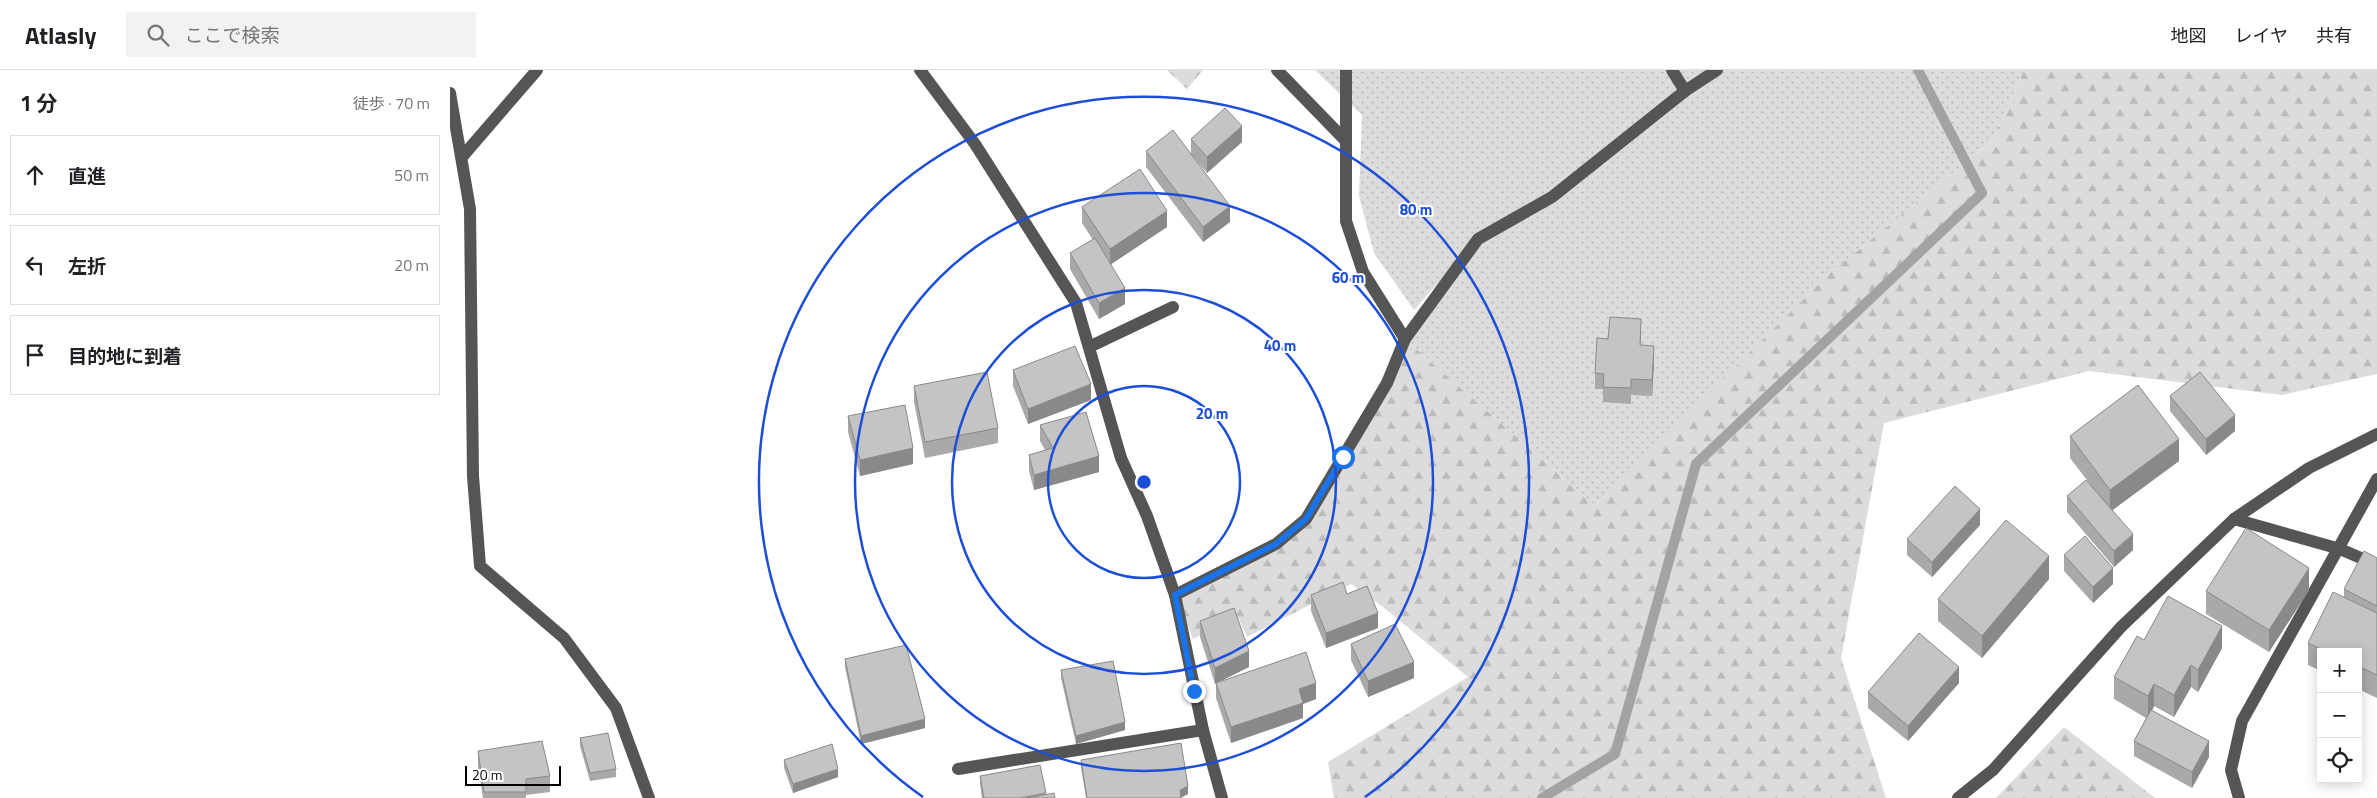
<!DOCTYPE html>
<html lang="ja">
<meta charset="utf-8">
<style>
:root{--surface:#fff;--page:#f2f2f2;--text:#202124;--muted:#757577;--line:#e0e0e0}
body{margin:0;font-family:"Titillium Web","Noto Sans JP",sans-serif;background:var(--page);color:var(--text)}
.controls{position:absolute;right:15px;bottom:15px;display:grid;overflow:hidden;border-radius:0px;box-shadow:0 2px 12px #0003}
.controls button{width:45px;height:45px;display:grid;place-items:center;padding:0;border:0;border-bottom:1px solid var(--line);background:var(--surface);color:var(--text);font:25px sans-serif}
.scale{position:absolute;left:15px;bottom:12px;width:96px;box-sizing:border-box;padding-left:5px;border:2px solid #000;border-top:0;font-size:14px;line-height:18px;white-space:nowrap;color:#000;-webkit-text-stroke:4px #fff;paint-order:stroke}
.stop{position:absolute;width:15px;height:15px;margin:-11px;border:4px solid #1a73e8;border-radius:50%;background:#fff}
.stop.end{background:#1a73e8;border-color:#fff;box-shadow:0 1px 5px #0008}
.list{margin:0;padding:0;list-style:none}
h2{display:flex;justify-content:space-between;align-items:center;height:65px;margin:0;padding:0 20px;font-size:21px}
h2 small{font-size:16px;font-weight:400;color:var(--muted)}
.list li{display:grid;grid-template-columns:32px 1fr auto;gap:15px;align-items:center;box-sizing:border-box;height:80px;margin:0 10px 10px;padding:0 10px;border:1px solid var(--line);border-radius:0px}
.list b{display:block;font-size:19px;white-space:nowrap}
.list em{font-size:16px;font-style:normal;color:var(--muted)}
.icon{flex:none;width:28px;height:28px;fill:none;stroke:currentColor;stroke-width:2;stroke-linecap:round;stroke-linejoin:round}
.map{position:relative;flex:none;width:1927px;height:728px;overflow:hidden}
header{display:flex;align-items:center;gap:30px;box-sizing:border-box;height:70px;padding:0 25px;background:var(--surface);border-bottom:1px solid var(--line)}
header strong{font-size:24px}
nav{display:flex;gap:28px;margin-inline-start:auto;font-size:18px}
.search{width:350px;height:45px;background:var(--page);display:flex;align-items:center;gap:12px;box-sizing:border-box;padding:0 18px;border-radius:0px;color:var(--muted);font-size:19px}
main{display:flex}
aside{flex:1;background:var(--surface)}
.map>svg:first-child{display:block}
.grass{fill:url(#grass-dots)}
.forest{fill:url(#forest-firs)}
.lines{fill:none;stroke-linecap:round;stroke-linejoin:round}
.stream{stroke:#a3a3a3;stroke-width:10}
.minor{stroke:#555;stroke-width:12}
.wall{fill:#a9a9a9}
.shaded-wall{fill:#898989}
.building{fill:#c4c4c4;stroke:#898989}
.route{stroke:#1a73e8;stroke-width:6}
.ring{fill:none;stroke:#1d4ed8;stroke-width:2.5}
.centre{fill:#1d4ed8;stroke:#fff;stroke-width:2.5}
.ring-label{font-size:15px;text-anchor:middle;font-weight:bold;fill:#1d4ed8;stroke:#fff;stroke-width:4;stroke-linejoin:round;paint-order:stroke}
</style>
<header>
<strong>Atlasly</strong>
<div class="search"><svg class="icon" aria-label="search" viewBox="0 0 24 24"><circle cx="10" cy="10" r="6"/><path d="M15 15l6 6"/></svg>ここで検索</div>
<nav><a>地図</a><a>レイヤ</a><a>共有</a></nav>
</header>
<main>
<aside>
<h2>1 分<small>徒歩 · 70 m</small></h2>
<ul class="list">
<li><svg class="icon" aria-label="ahead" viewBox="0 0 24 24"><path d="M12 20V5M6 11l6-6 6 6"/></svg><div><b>直進</b></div><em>50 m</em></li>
<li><svg class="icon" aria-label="left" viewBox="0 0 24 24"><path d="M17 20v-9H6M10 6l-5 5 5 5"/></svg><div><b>左折</b></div><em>20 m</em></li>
<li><svg class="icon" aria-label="arrive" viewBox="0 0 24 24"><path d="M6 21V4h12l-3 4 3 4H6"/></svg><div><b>目的地に到着</b></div></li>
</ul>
</aside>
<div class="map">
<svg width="1927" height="728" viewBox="0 0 1927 728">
<defs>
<pattern id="grass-dots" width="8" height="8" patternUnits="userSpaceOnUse" patternTransform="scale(1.25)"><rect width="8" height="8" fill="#dcdcdc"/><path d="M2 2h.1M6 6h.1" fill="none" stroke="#bbb" stroke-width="1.8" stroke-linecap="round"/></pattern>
<pattern id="forest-firs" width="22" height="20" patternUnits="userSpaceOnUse" patternTransform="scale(1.25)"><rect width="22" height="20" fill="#dcdcdc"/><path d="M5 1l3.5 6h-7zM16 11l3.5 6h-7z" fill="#bbb"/></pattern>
</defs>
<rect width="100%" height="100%" fill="#fff"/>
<path class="grass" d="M865,0H1574L1543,70L1391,195L1145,436L955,269L1038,157L964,240L924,183L909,126L912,45Z"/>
<g class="forest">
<path d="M717,0H753L737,19Z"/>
<path d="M1574,0H1927V304L1832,325L1639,301L1434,353L1391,588L1436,728H884L878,692L1018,607L933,537L901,514L797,567L788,547L743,569L725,525L768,503L853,451L955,269L1145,436L1377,206L1543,70Z"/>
<path d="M1614,657L1705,728H1546Z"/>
</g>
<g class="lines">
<path class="stream" d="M1092,728L1165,684L1246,394L1532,123L1468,0"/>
<g class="minor">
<path d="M470,0L525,74L626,233L671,388L697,446L725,525"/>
<path d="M827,0L895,70"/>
<path d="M896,0V151L913,202L955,269"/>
<path d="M1222,0L1235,21"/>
<path d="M0,23L20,139L23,406L30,496L114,568L166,638L199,728"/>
<path d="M12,87L87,0"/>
<path d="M639,277L723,237"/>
<path d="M1784,449L1890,479L1927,495"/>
<path d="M508,699L753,660"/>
<path d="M772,728L753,660L725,525L826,474L856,449L937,313L955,269L1028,169L1102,127L1235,21L1267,0"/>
<path d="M1508,728L1543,700L1671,557L1784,449L1859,398L1927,364"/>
<path d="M1789,728L1781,700L1792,651L1927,409"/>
</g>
</g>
<g class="wall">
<path d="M741,69L792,72L757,103L744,88L780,152L753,172L696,97V81L741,84Z"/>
<path d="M632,137L717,157L661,194L675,234L649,249L620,199V183L643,170L632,153Z"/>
<path d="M1191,265L1190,275L1204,292L1202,326L1181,325V334L1153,332V319H1145V303L1158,269Z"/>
<path d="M563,300L641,330L578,354L563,316Z"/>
<path d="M464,316L548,358V373L475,388L464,332Z"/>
<path d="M1720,326L1785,361L1756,385L1720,341Z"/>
<path d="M398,346L463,394L410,406L398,362Z"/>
<path d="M590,355L649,402L584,420L579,401V385L595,380L590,371Z"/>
<path d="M1620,366L1729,391L1662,440L1683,480L1664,497L1617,442V426L1640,414L1620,388Z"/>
<path d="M1530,455L1482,507L1457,485V469Z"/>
<path d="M1614,485L1663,514L1643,533L1614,501Z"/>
<path d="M1927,488V628L1908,619V582H1871V601L1858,595V573L1894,527V519Z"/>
<path d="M1599,509L1532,588L1488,551V529Z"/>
<path d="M1859,520L1819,582L1756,544V521Z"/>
<path d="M897,524L928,558L876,578L861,541V525Z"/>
<path d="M750,551L799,597L768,612L866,629L853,634V648L781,673L766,628V613L765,614L750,567Z"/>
<path d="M1694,570L1772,578L1748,622L1741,617L1724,647L1704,636L1702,641L1759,687L1742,718L1684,686V671L1696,648L1664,629V607Z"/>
<path d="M901,574L964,608L918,627L901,590Z"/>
<path d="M395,589L475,658L411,674L395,597Z"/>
<path d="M611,600L675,660L626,674L611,608Z"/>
<path d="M1509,613L1458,671L1418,638V622Z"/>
<path d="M130,668L166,699V707L140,711L130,676Z"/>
<path d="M28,681L100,706V722L76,725V728H33L28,697Z"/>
<path d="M334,690L388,707L343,723L334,698Z"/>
<path d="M631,690L738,724L731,728H636L631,698Z"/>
<path d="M590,695L596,724L605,728H532L530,714V706Z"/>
</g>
<g class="shaded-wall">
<path d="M792,56V72L757,103V87Z"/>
<path d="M780,136V152L753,172V157Z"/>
<path d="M717,141V157L660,195V179Z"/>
<path d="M675,218V234L649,249V233Z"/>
<path d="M1191,249V265L1190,291V275Z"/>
<path d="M1204,276V292L1202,326V310Z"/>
<path d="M641,314V330L578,354V339Z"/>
<path d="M1785,345V361L1756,385V369Z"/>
<path d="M1729,369V391L1660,442V420Z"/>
<path d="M463,378V394L410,406V390Z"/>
<path d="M649,386V402L584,420V405Z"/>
<path d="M1530,439V455L1482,507V492Z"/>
<path d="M1683,464V480L1664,497V481Z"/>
<path d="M1599,486V509L1532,588V566Z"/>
<path d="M1663,498V514L1643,533V517Z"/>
<path d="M1859,498V520L1819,582V560Z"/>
<path d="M928,543V558L876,578V563Z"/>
<path d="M1772,556V578L1748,622V600Z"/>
<path d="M799,581V597L765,614V598Z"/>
<path d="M964,592V608L918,627V611Z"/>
<path d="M1741,595V617L1724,647V625Z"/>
<path d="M1509,597V613L1458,671V656Z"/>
<path d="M866,613V629L853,634V648L781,673V657L849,619Z"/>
<path d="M1704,614V636L1698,648V626Z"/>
<path d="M475,649V658L411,674V666Z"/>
<path d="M675,652V660L626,674V666Z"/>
<path d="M1759,671V687L1742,718V702Z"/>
<path d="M388,699V707L343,723V714Z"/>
<path d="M738,716V724L730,728V720Z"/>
</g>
<g class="building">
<path d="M775,38L792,56L757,87L741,69Z"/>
<path d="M723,60L780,136L753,157L696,81Z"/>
<path d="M690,99L717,141L660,179L632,137Z"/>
<path d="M645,168L675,218L649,233L620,183Z"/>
<path d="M1160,247L1191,249L1190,275L1204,276L1202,310L1181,309V318L1153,317L1154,304L1145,303L1147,268L1158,269Z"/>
<path d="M625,276L641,314L578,339L563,300Z"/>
<path d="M537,302L548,358L475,372L464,316Z"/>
<path d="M1750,302L1785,345L1756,369L1720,326Z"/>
<path d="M1688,315L1729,369L1660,420L1620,366Z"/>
<path d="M455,335L463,378L410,390L398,346Z"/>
<path d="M636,342L649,386L584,405L579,385L603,378L590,355Z"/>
<path d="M1636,410L1683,464L1664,481L1617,426Z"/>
<path d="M1505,416L1530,439L1482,492L1457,469Z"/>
<path d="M1556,450L1599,486L1532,566L1488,529Z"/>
<path d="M1796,458L1859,498L1819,560L1756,521Z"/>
<path d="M1635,466L1663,498L1643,517L1614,485Z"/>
<path d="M1914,481L1927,488V536L1894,519Z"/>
<path d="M893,512L897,524L917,516L928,543L876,563L861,525Z"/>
<path d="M1883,522L1927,543V605L1908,596V582H1877L1858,573Z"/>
<path d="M1718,526L1772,556L1748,600L1741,595L1724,625L1704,614L1698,626L1664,607L1687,566L1694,570Z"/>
<path d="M784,538L799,581L765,598L750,551Z"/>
<path d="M945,554L964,592L918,611L901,574Z"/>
<path d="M1469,563L1509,597L1458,656L1418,622Z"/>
<path d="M456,575L475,649L411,666L395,589Z"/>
<path d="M856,582L866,613L849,619L853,633L781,657L766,613Z"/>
<path d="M663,591L675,652L626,666L611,600Z"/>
<path d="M1701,640L1759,671L1742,702L1684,671Z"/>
<path d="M158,663L166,699L140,703L130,668Z"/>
<path d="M92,671L100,706L76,709V722H34L28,681Z"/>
<path d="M731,673L738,716L730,720L731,728H637L631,690Z"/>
<path d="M382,674L388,699L343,714L334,690Z"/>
<path d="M590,695L596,723L570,728H534L530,706Z"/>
<path d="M604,723L605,728H577Z"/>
</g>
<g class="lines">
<path class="route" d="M744,621L725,525L826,474L856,449L893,387"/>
</g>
<g class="ring">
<circle cx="694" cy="412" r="96"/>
<circle cx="694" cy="412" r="192"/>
<circle cx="694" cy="412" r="289"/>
<path d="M473 727A385 385 0 1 1 915 727"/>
</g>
<circle cx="694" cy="412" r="8" class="centre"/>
<g class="ring-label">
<text x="966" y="145">80 m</text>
<text x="898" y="213">60 m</text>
<text x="830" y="281">40 m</text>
<text x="762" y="349">20 m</text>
</g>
</svg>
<div class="controls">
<button>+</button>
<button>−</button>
<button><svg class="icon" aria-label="locate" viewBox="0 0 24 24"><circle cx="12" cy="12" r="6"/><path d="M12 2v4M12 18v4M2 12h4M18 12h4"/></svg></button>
</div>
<div class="scale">20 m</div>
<div class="stop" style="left:893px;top:387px"></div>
<div class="stop end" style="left:744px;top:621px"></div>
</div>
</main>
